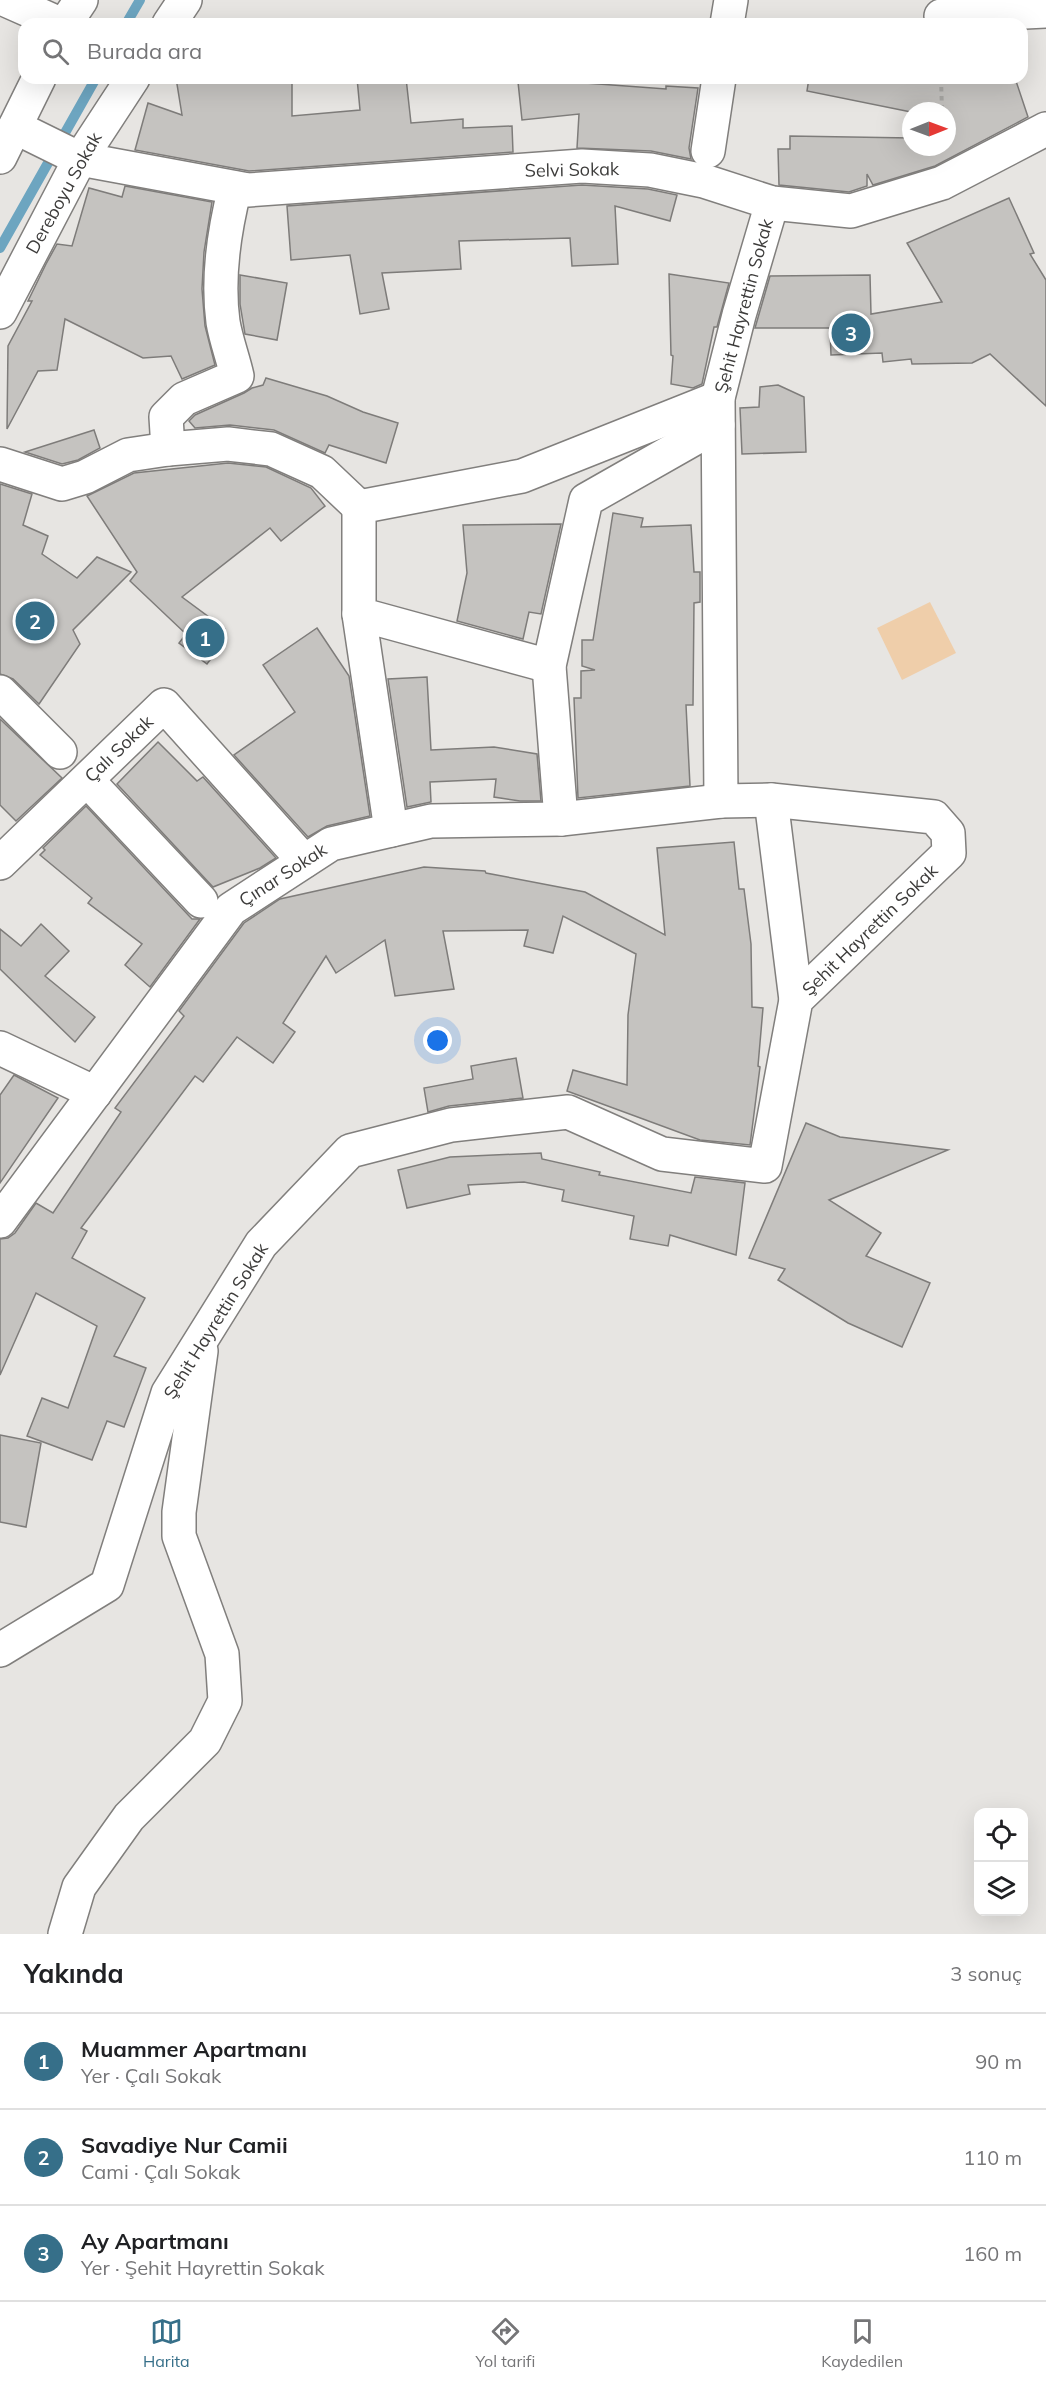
<!DOCTYPE html>
<html lang="tr">
<meta charset="utf-8">
<style>
:root{--surface:#fff;--page:#f6f6f6;--text:#202124;--muted:#757577;--line:#e0e0e0;--accent:#366f89}
body{margin:0;font-family:Mulish,sans-serif;background:var(--page);color:var(--text)}
.controls{position:absolute;right:18px;bottom:18px;display:grid;overflow:hidden;border-radius:12px;box-shadow:0 6px 24px #0002}
.controls button{width:54px;height:54px;display:grid;place-items:center;padding:0;border:0;border-bottom:2px solid var(--line);background:var(--surface);color:var(--text);font:30px sans-serif}
.compass{position:absolute;left:902px;top:102px;width:54px;height:54px;border-radius:50%;background:var(--surface);box-shadow:0 6px 24px #0002;rotate:89deg}
.you{position:absolute;left:438px;top:1041px;width:21px;height:21px;margin:-15px;border:4px solid #fff;border-radius:50%;background:#1a73e8;box-shadow:0 0 0 9px #1a73e833}
.badge{display:grid;place-items:center;width:39px;height:39px;border-radius:50%;background:var(--accent);color:#fff;font-size:20px;font-weight:700}
.pin{position:absolute;translate:-50% -50%;border:3px solid #fff;box-shadow:0 2px 6px #0006}
.list{margin:0;padding:0;list-style:none}
h2{display:flex;justify-content:space-between;align-items:center;height:78px;margin:0;padding:0 24px;font-size:26px}
h2 small{font-size:20px;font-weight:400;color:var(--muted)}
.list li{display:grid;grid-template-columns:39px 1fr auto;gap:18px;align-items:center;box-sizing:border-box;height:96px;padding:0 24px;border-top:2px solid var(--line)}
.list b{display:block;font-size:22px;white-space:nowrap}
.list p{margin:0;font-size:20px;white-space:nowrap;color:var(--muted)}
.list em{font-size:20px;font-style:normal;color:var(--muted)}
.icon{flex:none;width:33px;height:33px;fill:none;stroke:currentColor;stroke-width:2;stroke-linecap:round;stroke-linejoin:round}
.map{position:relative;flex:none;width:1046px;height:1934px;overflow:hidden}
.search{position:absolute;background:var(--surface);box-shadow:0 6px 24px #0002;left:18px;right:18px;top:18px;height:66px;display:flex;align-items:center;gap:15px;box-sizing:border-box;padding:0 21px;border-radius:18px;color:var(--muted);font-size:22px}
.sheet{height:366px;background:var(--surface)}
nav{display:flex;justify-content:space-around;align-items:center;box-sizing:border-box;height:84px;border-top:2px solid var(--line);background:var(--surface);font-size:16px;color:var(--muted)}
nav a{display:grid;justify-items:center;gap:3px}
nav .on{color:var(--accent)}
.map>svg:first-child{display:block}
.green{fill:#efceaa}
.lines{fill:none;stroke-linecap:round;stroke-linejoin:round}
.stream{stroke:#6da5c0;stroke-width:10}
.building{fill:#c5c3c0;stroke:#7e7c7a;stroke-width:1.5}
.minor-casing{stroke:#817f7d;stroke-width:36}
.path{stroke:#a9a8a5;stroke-width:4;stroke-dasharray:4.5 4.5;stroke-linecap:butt}
.minor{stroke:#fff;stroke-width:33}
.labels{text-anchor:middle;stroke-width:4.5;stroke-linejoin:round;paint-order:stroke}
.street-label{font-size:18px;fill:#3d3c3b;stroke:#fff}
</style>
<div class="map">
<svg width="1046" height="1934" viewBox="0 0 1046 1934">
<rect width="100%" height="100%" fill="#e7e5e2"/>
<path class="green" d="M930,602L956,653L902,680L877,628Z"/>
<g class="lines">
<g class="stream">
<path d="M126,24L140,0"/>
<path d="M0,248L96,78"/>
</g>
</g>
<g class="building">
<path d="M176,78H292V116L360,110L357,78H406L411,123L463,119V128L512,126L513,152L249,171L135,150L148,103L182,115Z"/>
<path d="M556,78H572V82L666,89V86L698,88L689,148L691,159L651,151L577,148L579,114L522,120L518,82Z"/>
<path d="M809,78H1015L1028,117L935,166L873,185L867,174V186L849,192L779,185L778,149H790V136L911,138V147H947V111L911,112L807,91Z"/>
<path d="M582,185L648,189L677,195L670,221L615,206L618,264L572,266L570,238L459,241L461,269L382,273L389,309L360,314L350,255L291,260L287,206Z"/>
<path d="M125,186L212,202L204,252L202,289L205,326L215,365L182,379L171,356L143,358L65,319L57,370L38,371L7,429L8,346L32,301H28L46,264L57,244L72,246L89,188L122,197Z"/>
<path d="M1009,198L1034,253L1030,254L1046,280V406L990,354L972,363L912,364L911,359L883,362L882,353L831,355L830,328H755L770,276L870,275L871,314L942,302L907,243Z"/>
<path d="M669,274L729,283L717,327H714L702,384L693,388L671,384L673,356L671,355Z"/>
<path d="M240,275L287,283L277,340L245,334L240,304Z"/>
<path d="M266,378L327,396L363,412L398,423L386,463L329,445L325,453L274,430L230,425L195,428L189,421L195,415L244,393L252,388L263,385Z"/>
<path d="M778,385L804,397L806,452L742,454L740,408L759,407L760,387Z"/>
<path d="M94,430L100,448L78,460L62,464L25,452Z"/>
<path d="M228,463L266,467L311,488L325,506L281,541L270,528L182,597L225,629V640L207,664L179,643L186,634L130,581L137,572L87,496L134,473Z"/>
<path d="M0,484L32,494L23,525L48,536L42,554L77,578L97,557L131,572L73,630L80,644L39,704L13,679L0,674Z"/>
<path d="M613,513L643,518L641,527L691,525L694,572H700V602L694,603L693,705H686L690,786L578,798L574,698H581V671L595,670L582,666V640H593Z"/>
<path d="M561,524L541,614L529,612L523,639L457,621L467,573L463,525Z"/>
<path d="M317,628L349,676L370,816L327,826L308,837L234,755L295,712L263,665Z"/>
<path d="M427,677L431,750L494,747L537,754L541,801H520L494,797L496,779L430,782L431,802L407,807L388,679Z"/>
<path d="M0,719L62,778L16,821L0,805Z"/>
<path d="M158,742L197,781L203,777L276,858L260,868L213,887L117,784Z"/>
<path d="M86,806L192,919H200L150,987L125,965L142,944L88,903L92,898L40,855L45,850L43,848Z"/>
<path d="M734,842L739,889H744L751,944L752,1007L763,1008L758,1066L760,1067L750,1145L700,1140L567,1091L573,1070L627,1085L628,1015L636,954L563,916L553,953L524,946L528,930L443,931L454,989L395,996L385,940L336,973L326,956L283,1023L295,1032L273,1063L237,1037L203,1082L195,1076L81,1228L87,1231L72,1258L145,1298L114,1356L146,1368L124,1427L107,1421L92,1460L27,1436L42,1398L68,1408L97,1326L36,1293L0,1375V1239L8,1238L15,1233L36,1203L53,1213L121,1112L115,1108L184,1016L179,1011L244,923L280,899L424,867L485,871L486,873L585,892L665,935L657,848Z"/>
<path d="M41,924L69,951L45,976L95,1017L75,1042L0,969V929L21,946Z"/>
<path d="M516,1058L523,1098L449,1106L428,1112L424,1088L473,1079L471,1066Z"/>
<path d="M14,1075L58,1098L0,1183V1095Z"/>
<path d="M806,1123L840,1137L948,1150L829,1200L881,1233L866,1256L930,1283L902,1347L848,1323L778,1280L785,1269L749,1258Z"/>
<path d="M541,1153L542,1159L600,1172L599,1175L691,1193L695,1177L745,1183L736,1255L670,1235L668,1246L630,1239L634,1216L562,1201L564,1190L524,1182L468,1185L470,1194L407,1208L398,1170L450,1157Z"/>
<path d="M0,1435L41,1443L26,1527L0,1522Z"/>
</g>
<g class="lines">
<g class="minor-casing">
<g id="minor">
<path d="M6,0L60,24"/>
<path d="M941,16L1046,11"/>
<path d="M65,24L81,0"/>
<path d="M169,24L185,0"/>
<path d="M727,24L731,0"/>
<path d="M15,127L80,159L248,190L582,166L650,170L704,181L772,203L851,211L942,183L1046,129"/>
<path d="M708,151L719,78"/>
<path d="M0,157L39,78"/>
<path d="M0,312L80,159L133,78"/>
<path d="M168,449L166,417L184,399L237,376C233,358 226,340 223,322C217,277 224,231 235,188"/>
<path d="M0,464L62,484L85,477L128,455L168,449L228,444L271,449L322,472L359,507"/>
<path d="M359,614L391,830"/>
<path d="M549,666L359,614V507L522,476L718,398"/>
<path d="M0,692L60,752"/>
<path d="M87,780L201,901"/>
<path d="M771,800L796,1000"/>
<path d="M561,819L549,666L586,500L718,425"/>
<path d="M0,863L164,705L304,861"/>
<path d="M0,1048L95,1093"/>
<path d="M0,1221L231,909L331,844L431,821L561,819L721,801"/>
<path d="M0,1650L107,1585L168,1393L261,1244L350,1151L451,1125L568,1112L662,1154L765,1166L796,1000L949,853L948,833L934,817L771,800L721,801L718,398L739,315L772,203"/>
<path d="M65,1934L79,1887L129,1817L205,1741L225,1701L222,1654L179,1536V1512L201,1351"/>
</g>
</g>
<path class="path" d="M941,78L942,111"/>
<use href="#minor" class="minor"/>
</g>
<g class="labels">
<g class="street-label">
<text transform="translate(572 170) rotate(-1)" y="6">Selvi Sokak</text>
<text transform="translate(64 193) rotate(-61)" y="6">Dereboyu Sokak</text>
<text transform="translate(744 306) rotate(-75)" y="6">Şehit Hayrettin Sokak</text>
<text transform="translate(119 749) rotate(-44)" y="6">Çalı Sokak</text>
<text transform="translate(283 875) rotate(-33)" y="6">Çınar Sokak</text>
<text transform="translate(870 930) rotate(-44)" y="6">Şehit Hayrettin Sokak</text>
<text transform="translate(216 1321) rotate(-58)" y="6">Şehit Hayrettin Sokak</text>
</g>
</g>
</svg>
<div class="controls">
<button><svg class="icon" aria-label="locate" viewBox="0 0 24 24"><circle cx="12" cy="12" r="6"/><path d="M12 2v4M12 18v4M2 12h4M18 12h4"/></svg></button>
<button><svg class="icon" aria-label="layers" viewBox="0 0 24 24"><path d="M12 4l9 5-9 5-9-5zM3 14l9 5 9-5"/></svg></button>
</div>
<svg class="compass" viewBox="-18 -18 36 36"><path d="M0-13l5 13h-10z" fill="#e53935"/><path d="M0 13l5-13h-10z" fill="#757577"/></svg>
<div class="you"></div>
<div class="pin badge" style="left:205px;top:638px">1</div>
<div class="pin badge" style="left:35px;top:621px">2</div>
<div class="pin badge" style="left:851px;top:333px">3</div>
<div class="search"><svg class="icon" aria-label="search" viewBox="0 0 24 24"><circle cx="10" cy="10" r="6"/><path d="M15 15l6 6"/></svg>Burada ara</div>
</div>
<section class="sheet">
<h2>Yakında<small>3 sonuç</small></h2>
<ul class="list">
<li><span class="badge">1</span><div><b>Muammer Apartmanı</b><p>Yer · Çalı Sokak</p></div><em>90 m</em></li>
<li><span class="badge">2</span><div><b>Savadiye Nur Camii</b><p>Cami · Çalı Sokak</p></div><em>110 m</em></li>
<li><span class="badge">3</span><div><b>Ay Apartmanı</b><p>Yer · Şehit Hayrettin Sokak</p></div><em>160 m</em></li>
</ul>
</section>
<nav>
<a class="on"><svg class="icon" aria-label="map" viewBox="0 0 24 24"><path d="M3 6l6-2 6 2 6-2v14l-6 2-6-2-6 2zM9 4v14M15 6v14"/></svg>Harita</a>
<a><svg class="icon" aria-label="directions" viewBox="0 0 24 24"><path d="M12 3l9 9-9 9-9-9zM9 14v-3h6M13 9l2 2-2 2"/></svg>Yol tarifi</a>
<a><svg class="icon" aria-label="saved" viewBox="0 0 24 24"><path d="M7 4h10v16l-5-4-5 4z"/></svg>Kaydedilen</a>
</nav>
